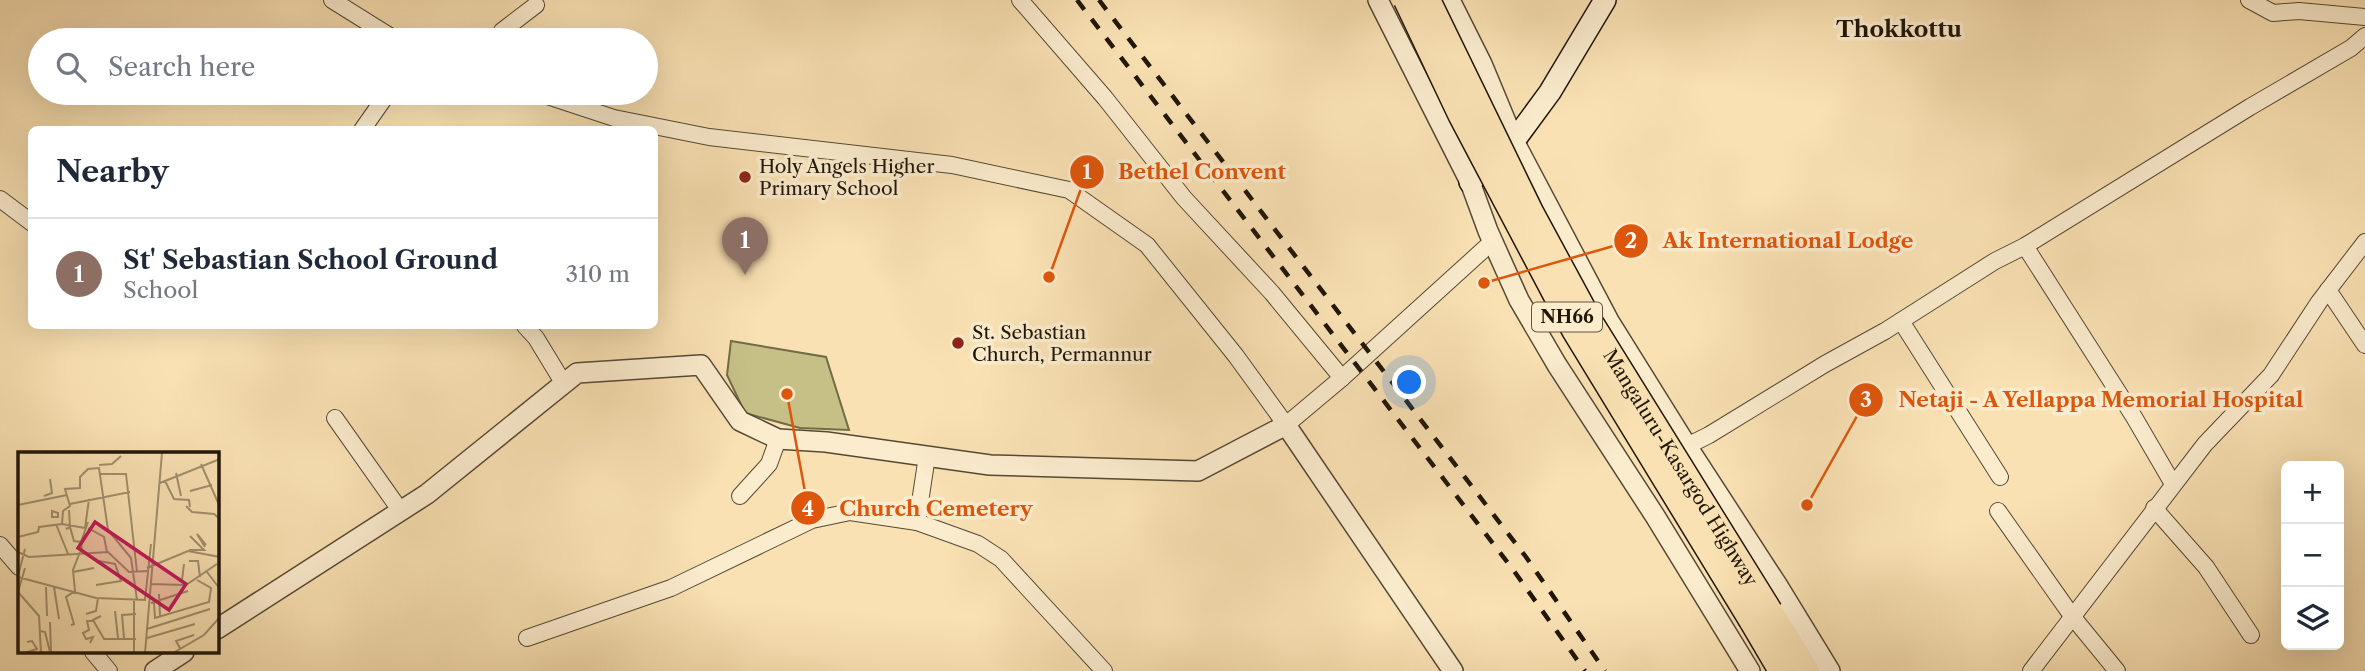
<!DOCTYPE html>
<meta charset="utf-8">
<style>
:root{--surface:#fff;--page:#f6f6f7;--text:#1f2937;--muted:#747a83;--line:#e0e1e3;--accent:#8f2418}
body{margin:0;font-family:"Libre Caslon Text",serif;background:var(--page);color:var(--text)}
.controls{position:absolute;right:21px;bottom:21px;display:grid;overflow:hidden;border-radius:10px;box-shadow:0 7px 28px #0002}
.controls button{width:63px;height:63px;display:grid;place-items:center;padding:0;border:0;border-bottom:2px solid var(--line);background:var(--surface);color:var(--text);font:35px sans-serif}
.you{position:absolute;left:1410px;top:383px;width:24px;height:24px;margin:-18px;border:5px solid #fff;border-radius:50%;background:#1a73e8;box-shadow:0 0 0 10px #1a73e833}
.badge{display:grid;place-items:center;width:46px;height:46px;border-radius:50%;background:var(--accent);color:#fff;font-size:23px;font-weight:700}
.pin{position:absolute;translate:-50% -58px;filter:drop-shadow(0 2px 4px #0008)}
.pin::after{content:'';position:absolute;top:37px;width:24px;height:21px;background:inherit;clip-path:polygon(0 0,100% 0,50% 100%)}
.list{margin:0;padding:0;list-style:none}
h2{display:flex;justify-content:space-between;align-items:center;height:91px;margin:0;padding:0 28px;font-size:30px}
h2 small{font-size:23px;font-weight:400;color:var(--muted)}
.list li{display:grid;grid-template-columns:46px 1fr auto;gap:21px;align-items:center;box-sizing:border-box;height:112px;padding:0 28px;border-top:2px solid var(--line)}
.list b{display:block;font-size:26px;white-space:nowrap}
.list p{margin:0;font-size:23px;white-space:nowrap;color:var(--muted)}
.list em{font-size:23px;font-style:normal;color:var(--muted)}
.icon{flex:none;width:38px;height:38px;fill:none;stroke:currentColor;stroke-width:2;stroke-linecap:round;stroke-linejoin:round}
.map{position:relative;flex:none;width:2365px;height:671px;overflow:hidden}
.search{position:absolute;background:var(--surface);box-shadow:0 7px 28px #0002;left:28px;top:28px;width:630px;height:77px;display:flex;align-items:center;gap:18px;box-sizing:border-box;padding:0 24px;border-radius:38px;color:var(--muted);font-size:26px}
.panel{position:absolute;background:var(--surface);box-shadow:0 7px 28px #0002;left:28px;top:126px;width:630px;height:203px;border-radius:10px}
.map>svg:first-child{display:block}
.green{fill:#c6c087;stroke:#736b48;stroke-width:2}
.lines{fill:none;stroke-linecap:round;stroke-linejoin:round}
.minor-casing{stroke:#564933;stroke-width:18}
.tertiary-casing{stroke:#564933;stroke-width:22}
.secondary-casing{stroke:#201608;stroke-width:24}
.trunk-casing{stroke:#201608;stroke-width:27}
.minor{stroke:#fbecce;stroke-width:16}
.tertiary{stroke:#fbecce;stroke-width:19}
.secondary{stroke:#fbecce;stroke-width:21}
.trunk{stroke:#f9e1b3;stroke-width:24}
.rail{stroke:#201608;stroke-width:4.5;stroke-dasharray:12 12;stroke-linecap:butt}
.trunk-bridge-casing{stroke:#201608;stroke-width:27;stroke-linecap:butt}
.trunk-bridge{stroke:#f9e1b3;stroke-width:24}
.poi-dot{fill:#8f2418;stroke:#fbecce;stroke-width:2.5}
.labels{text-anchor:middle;stroke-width:7;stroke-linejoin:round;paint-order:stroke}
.shield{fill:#fbecce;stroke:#625643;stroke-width:2}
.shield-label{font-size:18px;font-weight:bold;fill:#201608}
.poi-label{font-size:19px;fill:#201608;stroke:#fbecce;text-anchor:start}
.street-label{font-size:19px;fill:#201608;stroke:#fbecce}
.quarter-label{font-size:23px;font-weight:bold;fill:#201608;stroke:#fbecce}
.inset-road{fill:none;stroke:#a2906f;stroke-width:2}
.view{fill:#c2185b;fill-opacity:0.15;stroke:#c2185b;stroke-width:3.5}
.inset-edge{fill:none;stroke:#201608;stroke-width:3.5}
.leader{fill:none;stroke:#de560c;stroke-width:2.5}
.callout-dot{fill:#de560c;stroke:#fbecce;stroke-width:2.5}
.mark-label{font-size:21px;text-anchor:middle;font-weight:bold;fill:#fff}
.callout-label{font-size:21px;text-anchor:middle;font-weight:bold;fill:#de560c;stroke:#fbecce;stroke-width:7;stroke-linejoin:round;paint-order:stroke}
</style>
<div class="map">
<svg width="2365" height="671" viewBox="0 0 2365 671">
<rect width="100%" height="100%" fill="#f9e1b3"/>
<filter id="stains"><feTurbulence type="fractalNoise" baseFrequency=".00286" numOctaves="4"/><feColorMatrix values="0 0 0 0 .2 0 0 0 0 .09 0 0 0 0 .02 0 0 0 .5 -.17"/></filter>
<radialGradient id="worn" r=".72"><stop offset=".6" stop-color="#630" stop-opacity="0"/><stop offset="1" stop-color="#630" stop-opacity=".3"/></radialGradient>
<path class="green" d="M731,341L826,357L849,430L800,428L745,413L727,375Z"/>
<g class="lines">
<g class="minor-casing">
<g id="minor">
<path d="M332,0L396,40"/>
<path d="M1020,0L1105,98L1184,198L1272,293L1342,378"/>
<path d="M2249,0L2273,13L2299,11L2365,17"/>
<path d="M497,40L502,31L536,5"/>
<path d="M538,93L614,118L709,137L952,165L1069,190L1147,245L1236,356L1286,425L1342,378L1493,241"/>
<path d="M362,130L388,93"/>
<path d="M0,199L32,223"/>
<path d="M2025,246L2134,417L2173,484"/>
<path d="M2328,290L2365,345"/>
<path d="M1901,321L2000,477"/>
<path d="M525,326L536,338L564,384"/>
<path d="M335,418L400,510"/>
<path d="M1687,446L1709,435L1825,364L1885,331L1995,261L2025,246L2250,107L2351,48L2365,36"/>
<path d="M740,496L769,464L778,439"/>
<path d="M2154,508L2206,567L2251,635"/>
<path d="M1998,511L2072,616L2117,671"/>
<path d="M917,522L927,456"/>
<path d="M0,545L19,567"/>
<path d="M527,638L671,588L812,520L850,512L917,522L978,544L1001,559L1104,671"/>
<path d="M93,652L109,671"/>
<path d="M2031,671L2205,444L2271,375L2319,302L2365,242"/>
</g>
</g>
<g class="tertiary-casing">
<g id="tertiary">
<path d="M1378,0L1470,182L1488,231L1519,300L1557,365L1655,516L1750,671"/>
<path d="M1450,0L1482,64L1514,141L1609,321L1687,446L1778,586L1830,671"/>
<path d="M217,629L427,494L577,373L701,365L740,421L778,439L826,442L990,465L1198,471L1286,425L1453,671"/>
<path d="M155,671L184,652"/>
</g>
</g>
<g class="secondary-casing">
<path id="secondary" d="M1470,182L1514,141L1550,92L1605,0"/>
</g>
<g class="trunk-casing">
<g id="trunk">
<path d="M1770,611L1807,671"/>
<path d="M1751,620L1781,671"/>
</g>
</g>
<use href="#minor" class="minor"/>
<use href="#tertiary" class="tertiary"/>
<use href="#secondary" class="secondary"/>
<use href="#trunk" class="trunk"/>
<g class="rail">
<path d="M1077,0L1514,571L1585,671"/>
<path d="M1099,0L1526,557L1605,671"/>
</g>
<g class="trunk-bridge-casing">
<g id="trunk-bridge">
<path d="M1406,0L1461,116L1574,330L1751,620"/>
<path id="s1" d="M1428,0L1531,212L1590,321L1770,611"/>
</g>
</g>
<use href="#trunk-bridge" class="trunk-bridge"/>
</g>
<g class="poi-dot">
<circle cx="745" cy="177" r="7"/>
<circle cx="958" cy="343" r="7"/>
</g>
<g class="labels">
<rect class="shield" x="1532" y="302.5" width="70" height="29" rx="5"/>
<g class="shield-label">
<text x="1567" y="323">NH66</text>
</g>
<g class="poi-label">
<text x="759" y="173">Holy Angels Higher<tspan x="759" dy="22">Primary School</tspan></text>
<text x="972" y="339">St. Sebastian<tspan x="972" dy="22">Church, Permannur</tspan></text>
</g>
<g class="street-label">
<text dy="7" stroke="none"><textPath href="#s1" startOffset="532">Mangaluru-Kasargod Highway</textPath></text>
</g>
<g class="quarter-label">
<text x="1899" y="37">Thokkottu</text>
</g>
</g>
<g transform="translate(18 452)">
<rect width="201" height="201" fill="#f9e1b3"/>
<path class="inset-road" d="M183,12L202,55M81,13L94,12L103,4M158,21L163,44M82,22H108L119,120M147,29L156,47L171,48L172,55M142,31L202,7M172,39L194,33M26,44L34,41L32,27M52,52L112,40M0,53L49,43M168,54L174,60L196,62L202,67M34,59L40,61V65H34ZM38,72L50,102M44,72L67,76M52,75L56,89L63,90L64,100M67,76L71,47M70,76L86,85L89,100M48,77L52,75L51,58M0,85L20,80L21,75L44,72L45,59L52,54L47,37L62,36V25L70,17L81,16L90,78L113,106L119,148M63,90L70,70M187,95L179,82L188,93M171,98H186L172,84M0,100L11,105L90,100L111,120L129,119M171,109H180L182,125M166,112L164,128L168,132M7,116L0,140L21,164L23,201M129,116L170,99L202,105M55,120L76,116M189,120L202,137M0,124L7,97M0,125L78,146L128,148M132,132L168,133L199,112M78,133L103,129L97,112L81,109M28,135L29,164M36,135L41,167M141,142L142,164M127,148L133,92M136,150L137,166L191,150L193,136L179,128M133,151L170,139M97,159L100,186M68,162L78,159L80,146M83,164L75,168L86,187H118M32,170L33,200M53,173L56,172L48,145L57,139L55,118L62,100M129,177L192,157M22,179L27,180L32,200M106,186L104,163L118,162M129,186L177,172M72,191L75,185L68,187L65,181L71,178L69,169H75M162,196L158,189L176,183M6,201L19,197L14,189L9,190M116,201V149M127,201L144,1M155,201L186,183L202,165"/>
<path class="view" d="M77,70L168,132L151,158L60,96Z"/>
<rect width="201" height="201" class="inset-edge"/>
</g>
<path class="leader" d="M1049 277L1087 172M1484 283L1631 241M1807 505L1866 400M787 394L808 508"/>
<g class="callout-dot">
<circle cx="1049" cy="277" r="7"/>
<circle cx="1484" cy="283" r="7"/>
<circle cx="1807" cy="505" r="7"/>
<circle cx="787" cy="394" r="7"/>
<circle cx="1087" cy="172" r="18"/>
<circle cx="1631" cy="241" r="18"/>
<circle cx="1866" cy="400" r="18"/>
<circle cx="808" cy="508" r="18"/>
</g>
<g class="mark-label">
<text x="1087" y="179">1</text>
<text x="1631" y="248">2</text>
<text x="1866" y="407">3</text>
<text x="808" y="516">4</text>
</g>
<g class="callout-label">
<text x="1202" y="179">Bethel Convent</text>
<text x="1788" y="248">Ak International Lodge</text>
<text x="2101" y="407">Netaji - A Yellappa Memorial Hospital</text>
<text x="936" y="516">Church Cemetery</text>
</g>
<rect width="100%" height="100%" filter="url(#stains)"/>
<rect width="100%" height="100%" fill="url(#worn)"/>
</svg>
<div class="controls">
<button>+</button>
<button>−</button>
<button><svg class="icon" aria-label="layers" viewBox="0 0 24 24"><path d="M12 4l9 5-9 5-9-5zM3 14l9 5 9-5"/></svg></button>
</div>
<div class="you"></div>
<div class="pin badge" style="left:745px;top:275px;background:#8d6e63">1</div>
<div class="search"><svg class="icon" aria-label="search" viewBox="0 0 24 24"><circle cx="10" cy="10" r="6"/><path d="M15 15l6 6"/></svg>Search here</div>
<section class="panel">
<h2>Nearby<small></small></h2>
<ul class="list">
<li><span class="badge" style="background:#8d6e63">1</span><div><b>St' Sebastian School Ground</b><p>School</p></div><em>310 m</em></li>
</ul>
</section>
</div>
